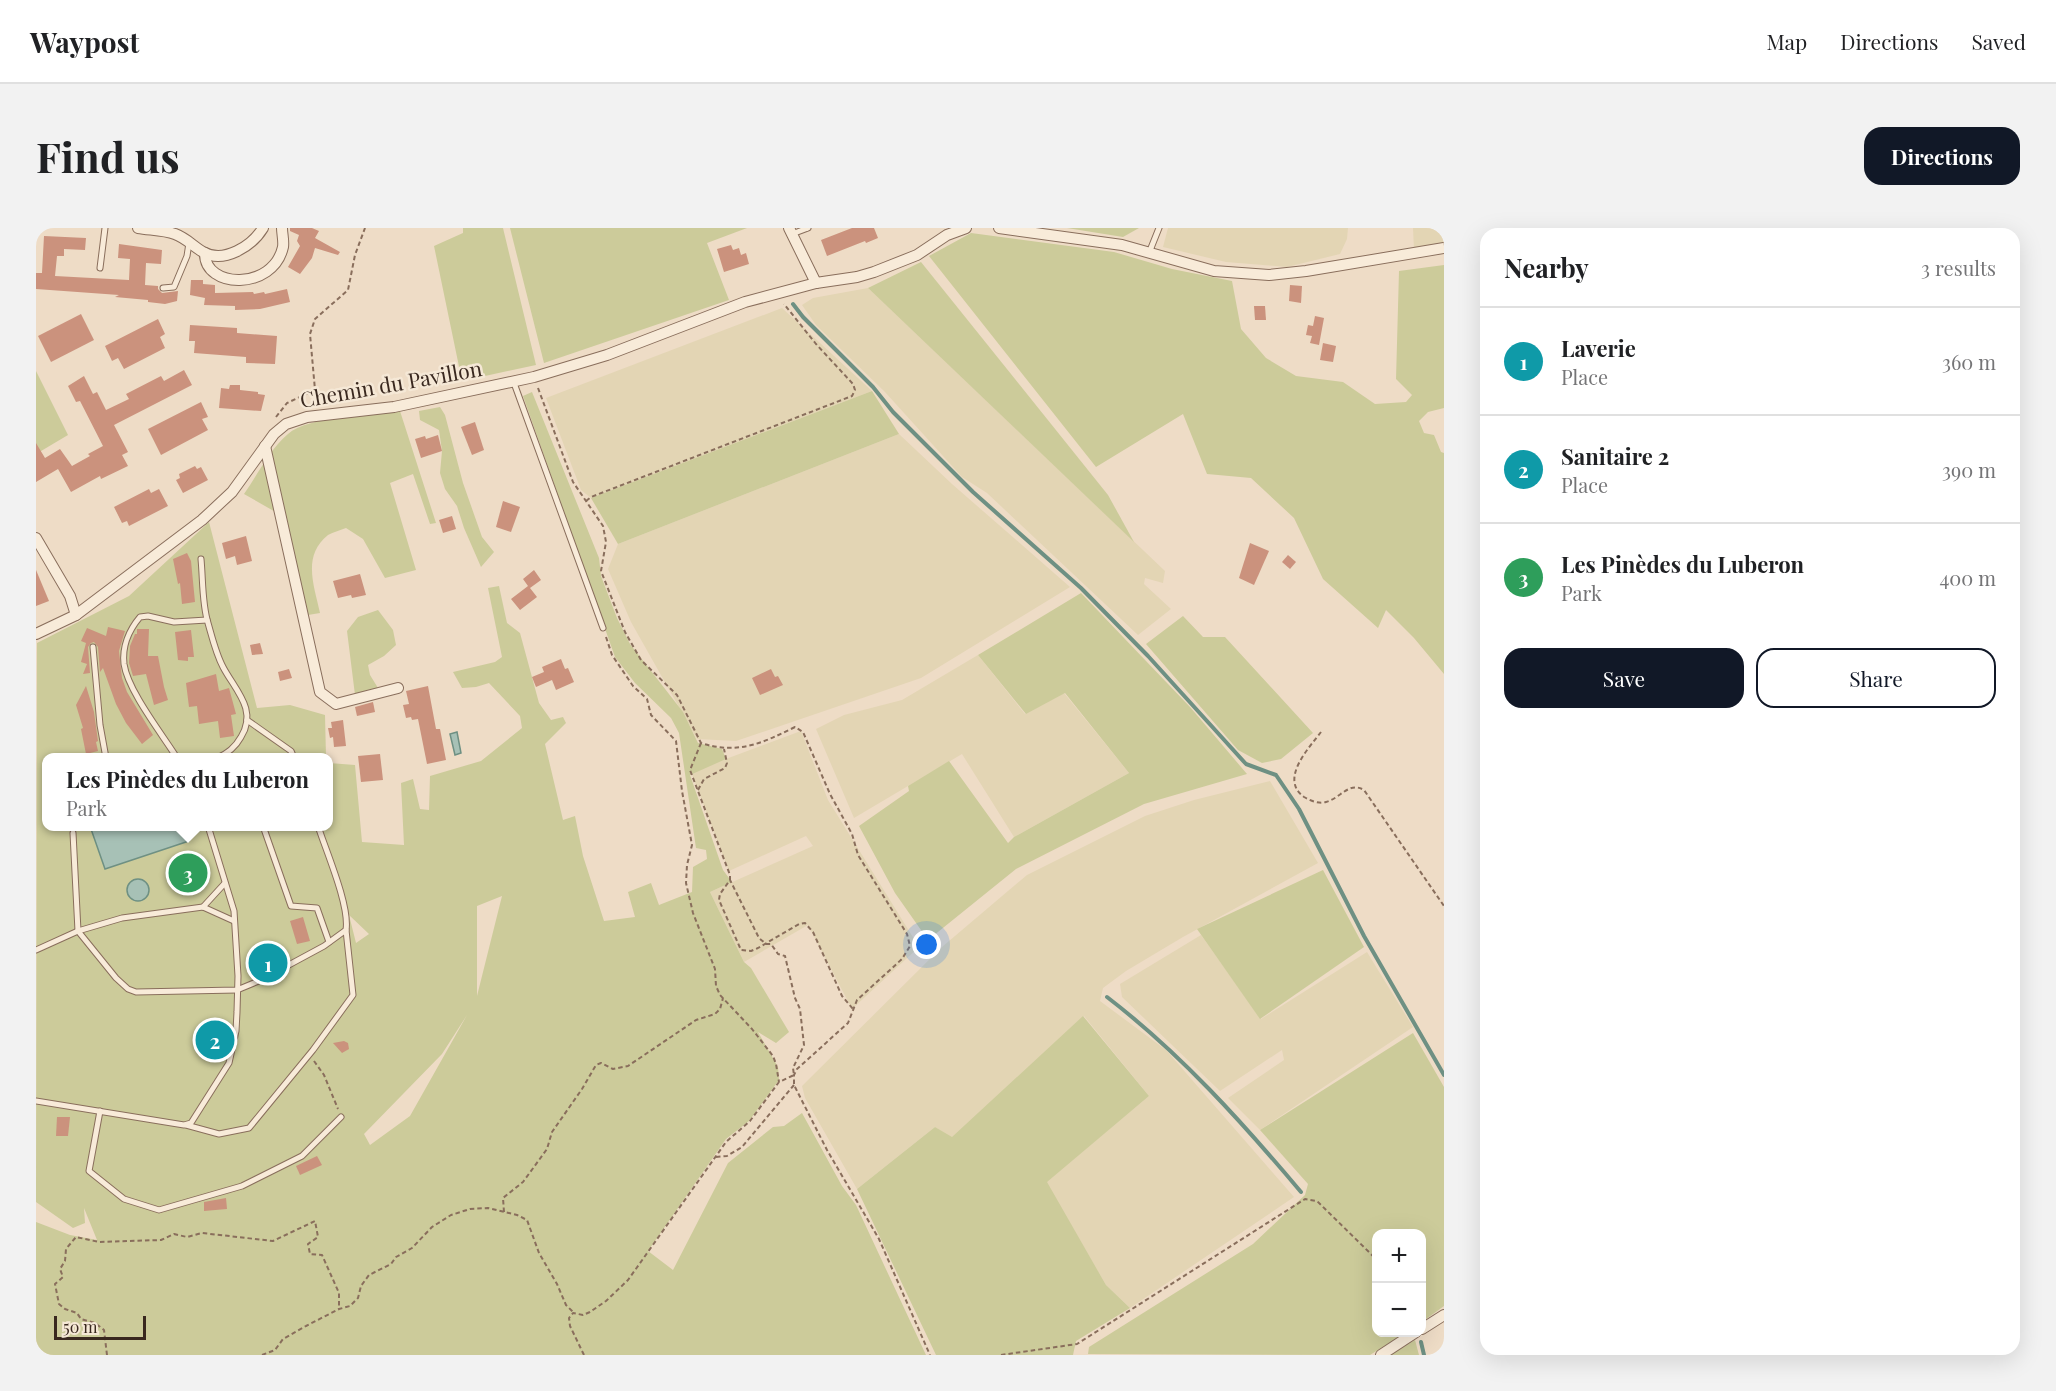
<!DOCTYPE html>
<meta charset="utf-8">
<style>
:root{--surface:#fff;--page:#f2f2f2;--text:#202124;--muted:#757577;--line:#e0e0e0;--accent:#111827}
body{margin:0;font-family:"Playfair Display",serif;background:var(--page);color:var(--text)}
.controls{position:absolute;right:18px;bottom:18px;display:grid;overflow:hidden;border-radius:12px;box-shadow:0 6px 24px #0002}
.controls button{width:54px;height:54px;display:grid;place-items:center;padding:0;border:0;border-bottom:2px solid var(--line);background:var(--surface);color:var(--text);font:30px sans-serif}
.scale{position:absolute;left:18px;bottom:15px;width:92px;box-sizing:border-box;padding-left:6px;border:3px solid #39281f;border-top:0;font-size:16px;line-height:21px;white-space:nowrap;color:#39281f;-webkit-text-stroke:4px #f5e8d6;paint-order:stroke}
.you{position:absolute;left:891px;top:717px;width:21px;height:21px;margin:-15px;border:4px solid #fff;border-radius:50%;background:#1a73e8;box-shadow:0 0 0 9px #1a73e833}
.badge{display:grid;place-items:center;width:39px;height:39px;border-radius:50%;background:var(--accent);color:#fff;font-size:20px;font-weight:700}
.pin{position:absolute;translate:-50% -50%;border:3px solid #fff;box-shadow:0 2px 6px #0006}
.popup{position:absolute;left:6px;top:525px;width:291px;height:78px;box-sizing:border-box;display:grid;place-content:center;border-radius:12px;background:var(--surface);filter:drop-shadow(0 2px 4px #0005);font-size:20px;white-space:nowrap;color:var(--muted)}
.popup b{font-size:22px;color:var(--text)}
.popup::after{content:'';position:absolute;left:50%;top:100%;margin-left:-12px;border:12px solid transparent;border-top-color:var(--surface)}
.list{margin:0;padding:0;list-style:none}
h2{display:flex;justify-content:space-between;align-items:center;height:78px;margin:0;padding:0 24px;font-size:26px}
h2 small{font-size:20px;font-weight:400;color:var(--muted)}
.list li{display:grid;grid-template-columns:39px 1fr auto;gap:18px;align-items:center;box-sizing:border-box;height:108px;padding:0 24px;border-top:2px solid var(--line)}
.list b{display:block;font-size:22px;white-space:nowrap}
.list p{margin:0;font-size:20px;white-space:nowrap;color:var(--muted)}
.list em{font-size:20px;font-style:normal;color:var(--muted)}
.actions{display:flex;gap:12px;padding:18px 24px}
.actions a{flex:1;padding:14px 0;border:2px solid var(--accent);border-radius:18px;text-align:center;font-size:21px;color:var(--accent)}
.actions .main{background:var(--accent);color:#fff}
.map{position:relative;flex:none;width:1408px;height:1127px;overflow:hidden;border-radius:18px}
header{display:flex;align-items:center;gap:36px;box-sizing:border-box;height:84px;padding:0 30px;background:var(--surface);border-bottom:2px solid var(--line)}
header strong{font-size:28px}
nav{display:flex;gap:33px;margin-inline-start:auto;font-size:21px}
.intro{display:flex;align-items:center;justify-content:space-between;box-sizing:border-box;height:144px;padding:0 36px}
h1{margin:0;font-size:42px}
.button{padding:15px 27px;border-radius:18px;background:var(--accent);color:#fff;font-size:21px;font-weight:700}
main{display:flex;gap:36px;padding:0 36px}
aside{flex:1;background:var(--surface);border-radius:18px;box-shadow:0 6px 24px #0002}
.map>svg:first-child{display:block}
.farmland{fill:#e3d5b4}
.green{fill:#cccb9a;fill-rule:evenodd}
.water{fill:#a7c1b6;stroke:#6e9083;stroke-width:1.5}
.lines{fill:none;stroke-linecap:round;stroke-linejoin:round}
.stream{stroke:#6e9083;stroke-width:4}
.building{fill:#cb927d}
.lane-casing{stroke:#896e5c;stroke-width:7}
.street-casing{stroke:#896e5c;stroke-width:12}
.path{stroke:#896e5c;stroke-width:2;stroke-dasharray:4.5 3;stroke-linecap:butt}
.lane{stroke:#f8ebd9;stroke-width:5}
.street{stroke:#f8ebd9;stroke-width:10}
.labels{text-anchor:middle;stroke-width:5;stroke-linejoin:round;paint-order:stroke}
.street-label{font-size:21px;fill:#39281f;stroke:#f5e8d6}
</style>
<header>
<strong>Waypost</strong>
<nav><a>Map</a><a>Directions</a><a>Saved</a></nav>
</header>
<div class="intro"><h1>Find us</h1><a class="button">Directions</a></div>
<main>
<div class="map">
<svg width="1408" height="1127" viewBox="0 0 1408 1127">
<rect width="100%" height="100%" fill="#eedcc6"/>
<g class="farmland">
<path d="M1132,0H1312L1311,11L1304,26L1251,39L1190,34L1127,19Z"/>
<path d="M1377,0H1408V18L1378,22Z"/>
<path d="M832,60L1129,343L1127,355L1109,350L1108,356L1135,381L1102,407L951,265L926,249L849,164L780,97L766,77L777,70Z"/>
<path d="M746,80L836,163L555,270L545,262L510,170Z"/>
<path d="M863,206L916,256L1034,359L885,450L700,513L661,511L595,394L572,341L582,316Z"/>
<path d="M942,427L989,486L1028,465L1093,545L978,609L926,526L818,590L780,501L808,487L866,472Z"/>
<path d="M765,503L792,572L883,719L816,781L772,697L708,734L674,664L777,618L770,608L693,643L655,544Z"/>
<path d="M1234,553L1282,635L1147,709L1090,743L1067,760L1064,773L1130,822L1258,969L1094,1080L1070,1057L1010,954L1113,868L1048,788L916,910L899,899L821,961L769,870L766,858L906,719L991,647L1109,588L1158,572Z"/>
<path d="M1165,707L1225,791L1331,724L1377,799L1224,902L1192,870L1248,832L1246,822L1184,863L1086,769L1084,756Z"/>
</g>
<g class="green">
<path d="M427,0H467L500,137L426,153L398,18L427,5Z"/>
<path d="M474,0H711L671,15L693,72L508,135Z"/>
<path d="M1031,0H1103L1087,9Z"/>
<path d="M935,5L1078,24L1136,41L1196,53L1205,101L1230,130L1260,148L1307,154L1339,176L1370,174L1376,167L1360,151L1363,43L1408,37V180L1392,184L1383,193L1388,205L1398,207L1405,224L1408,225V446L1378,410L1350,382L1342,400L1287,351L1258,290L1215,250L1171,246L1147,186L1060,239L893,28Z"/>
<path d="M885,34L1072,267L1098,314L832,60Z"/>
<path d="M0,143L32,207L0,226Z"/>
<path d="M836,163L863,206L582,316L555,270Z"/>
<path d="M496,164L563,330L565,348L581,390L594,416L647,484L662,515L686,521L690,531L654,547L687,642L696,654L674,664L708,734L715,740L753,804L740,815L722,804L742,839L743,852L713,893L690,911L612,1023L637,1042L692,935L737,899L748,898L766,885L806,958L820,977L890,1127H0V994L34,1007L61,1012L48,980L49,995L37,1000L0,974L1,415L93,368L173,294L221,480L254,477L289,487L290,529L11,530V598H293V535L319,537L326,614L368,617L365,555L377,551L384,581L393,582L394,548L445,533L486,500L484,488L453,455L440,459L426,460L417,444L459,434L466,429L452,360L463,358L471,395L484,405L503,475L515,492L527,489L530,495L509,516L527,592L539,588L547,628L568,693L599,689L592,664L615,655L623,677L656,664L657,639L671,631L670,622L660,620L643,505L635,490L599,455L579,429L487,168ZM466,668L441,768V678ZM313,687L333,706L320,715ZM431,787L374,888L334,917L328,906L406,826Z"/>
<path d="M404,179L409,187L427,255L446,309L458,324L445,339L428,300L421,278L409,261L404,245L406,223L403,202L384,192L383,183Z"/>
<path d="M364,183L400,295L394,296L377,246L354,255L380,342L349,350L327,311L310,300C305,302 297,304 292,307C266,328 278,357 284,385L272,387L250,290L208,266C222,246 234,221 252,206C272,188 336,187 364,183Z"/>
<path d="M1045,365L1154,479L1211,546L1108,576L980,641L892,712L859,665L823,598L873,563L872,558L913,533L972,615L978,609L1093,545L1029,465L990,486L942,427Z"/>
<path d="M342,382L357,402L360,417L348,428L332,437L334,447L342,460L319,467L311,403L322,389Z"/>
<path d="M1147,388L1167,409H1189L1277,505L1245,531L1226,535L1202,522L1110,416Z"/>
<path d="M1287,642L1328,719L1224,791L1161,701Z"/>
<path d="M1047,788L1113,868L1011,954L1070,1057L1094,1080L1040,1113L1037,1127H900L821,961L899,899L916,909Z"/>
<path d="M1377,805L1408,859V1078L1386,1094V1006H1340V1104L1369,1105L1334,1127L1052,1126L1053,1119L1217,1016L1269,967L1272,956L1224,902Z"/>
<path d="M1379,1112L1383,1127H1354Z"/>
</g>
<g class="water">
<path d="M421,504L425,525L419,527L414,506Z"/>
<path d="M63,599H149L153,613L69,641L55,601Z"/>
<circle cx="102" cy="662" r="11"/>
</g>
<g class="lines">
<g class="stream">
<path d="M757,76L767,89L837,159L857,184L937,264L1045,360L1112,428L1210,536L1240,547L1263,581L1328,708L1408,847"/>
<path d="M1071,769C1144,825 1206,894 1265,964"/>
<path d="M1385,1114L1388,1127"/>
</g>
</g>
<g class="building">
<path d="M254,0H276L283,3L279,10L304,24L302,27L279,20L276,30L264,46L252,39L264,18L261,13L263,7L254,3Z"/>
<path d="M816,0H838L842,10L830,15L829,13L791,28L785,12Z"/>
<path d="M8,8L50,10L49,22L28,21V28H21L19,48L93,52L94,31L82,30L83,16L126,22L125,36L110,35L109,57L122,58V61L126,65L142,63L141,73L129,76L112,74V72L79,69L83,67L0,61V45H6Z"/>
<path d="M695,17L697,22L703,20L705,27L710,25L713,36L688,44L681,21Z"/>
<path d="M155,52H167V56L179,57V65L217,64L218,66L228,64L229,66L251,61L254,74L224,81L199,82V78L168,77L169,70L154,67Z"/>
<path d="M1254,57L1266,58L1265,75L1253,73Z"/>
<path d="M1218,78H1229L1230,92H1219Z"/>
<path d="M45,86L58,112L15,134L2,108Z"/>
<path d="M1279,88L1288,90L1283,117L1274,115L1276,108L1270,107L1272,97L1277,98Z"/>
<path d="M122,91L129,106L124,109L129,120L88,141L82,130L76,133L69,118Z"/>
<path d="M154,97L201,100V105L241,108L239,136L210,135V129L158,125L159,113H153Z"/>
<path d="M1287,115L1300,118L1297,134L1284,132Z"/>
<path d="M148,142L156,157L78,197L92,224L86,227L92,238L65,251L64,248L35,264L22,241L0,254V215L9,230L24,221L36,238L54,228L52,226L67,218L44,173L40,174L32,158L48,148L57,166L61,164L70,182L93,171L90,166L125,148L128,153Z"/>
<path d="M194,157H204V162L222,164V166L229,167L225,183L183,180L185,160L193,161Z"/>
<path d="M165,174L172,189L166,191L172,202L125,227L112,201Z"/>
<path d="M439,194L448,222L436,227L425,199Z"/>
<path d="M402,207L406,223L385,230L379,211L389,208L390,211Z"/>
<path d="M159,238L161,241L165,239L172,252L147,265L140,252L144,250L143,246Z"/>
<path d="M113,261L115,265L123,261L132,278L93,298L91,293L86,295L78,279Z"/>
<path d="M467,273L484,279L475,304L460,299Z"/>
<path d="M416,288L420,301L407,305L403,292Z"/>
<path d="M210,308L216,333L201,337L199,328L190,331L186,315Z"/>
<path d="M1214,315L1233,323L1218,357L1203,350Z"/>
<path d="M151,325L155,333L159,374L146,376L144,355L142,356L137,331Z"/>
<path d="M1252,327L1260,334L1254,341L1246,334Z"/>
<path d="M0,342L13,373L0,378Z"/>
<path d="M498,342L505,352L494,360L501,369L484,382L475,371L492,358L487,351Z"/>
<path d="M324,346L330,367L316,370L315,367L302,370L297,353Z"/>
<path d="M72,399L89,403L83,423L86,450L91,464L117,507L106,516L90,495L80,476L67,440L64,444L62,419L58,414L55,415L52,419L54,445L47,446L51,436L45,434L50,415L45,413L51,400L70,408Z"/>
<path d="M101,401H113L112,428H122L128,459L132,472L118,477L110,446L97,448L93,435L94,418L99,406H101Z"/>
<path d="M155,402L158,429H152V433L142,432L139,404Z"/>
<path d="M224,415L227,426L216,427L214,417Z"/>
<path d="M525,431L529,441L532,440L538,454L520,462L516,452L500,459L496,449L508,444L506,439Z"/>
<path d="M253,441L256,450L244,453L242,444Z"/>
<path d="M735,441L739,449L742,448L747,457L724,467L716,450Z"/>
<path d="M180,446L183,463L193,460L200,486L195,487L198,508L184,510L182,493L163,496L161,478L153,479L150,455Z"/>
<path d="M50,458L58,484L62,513L60,514L62,523L50,526L45,501L47,500L40,477Z"/>
<path d="M392,458L400,501H404L410,532L391,536L382,491L376,492L375,489L370,490L367,477L373,476L370,463Z"/>
<path d="M337,474L339,484L321,488L319,479Z"/>
<path d="M307,492L310,518L298,519L297,509L294,510L292,500H296L295,494Z"/>
<path d="M344,526L347,552L325,554L322,528Z"/>
<path d="M267,689L274,713L261,716L254,693Z"/>
<path d="M237,729L240,738L227,742L224,732Z"/>
<path d="M176,797L189,800L185,824L171,820Z"/>
<path d="M308,813L312,815L313,821L306,825L297,815Z"/>
<path d="M21,889H34L32,908H20Z"/>
<path d="M281,928L286,937L264,947L260,938Z"/>
<path d="M190,970L191,981L168,983V974Z"/>
</g>
<g class="lines">
<g class="lane-casing">
<g id="lane">
<path d="M756,6L772,0"/>
<path d="M1113,25L1123,0"/>
<path d="M64,40L69,0"/>
<path d="M127,60L138,59L151,28L153,15"/>
<path d="M478,155L567,400"/>
<path d="M165,331C167,352 166,376 172,395C176,409 180,426 187,439C199,462 222,482 205,509C200,518 191,526 181,530"/>
<path d="M57,419L64,497L70,530"/>
<path d="M211,492L255,523L258,530"/>
<path d="M141,530C126,506 92,463 88,436C86,419 93,402 104,389L112,388L138,394L171,392"/>
<path d="M227,598L255,678L281,680L293,714"/>
<path d="M37,605L42,703L80,750L92,761L100,764L201,762L225,752L288,718L310,702C314,678 290,623 282,598"/>
<path d="M167,679L189,655"/>
<path d="M0,722L42,703L86,690L167,679L198,693"/>
<path d="M0,873L148,897L155,895L193,835L200,803L201,784L202,748L198,683L172,598"/>
<path d="M64,883L53,943L88,971L123,982L206,958L266,928L305,889"/>
<path d="M150,897L183,906L213,900L277,822L317,767L310,702"/>
</g>
</g>
<g class="street-casing">
<g id="street">
<path d="M102,0C114,2 128,2 139,6C150,10 157,18 167,24C188,36 216,18 227,0"/>
<path d="M753,0L780,55"/>
<path d="M963,0L1086,17L1178,43L1233,47L1270,43L1408,20"/>
<path d="M169,25C168,61 237,63 247,19C248,13 246,6 246,0"/>
<path d="M229,218L284,464L300,476L362,460"/>
<path d="M0,310L34,368L40,387"/>
<path d="M0,406L40,387L166,292L196,264L238,206L250,196L271,189L358,179L498,149L571,127L709,74L780,55L821,49L838,44L881,27L911,7L930,0"/>
<path d="M1386,1101L1408,1087"/>
<path d="M1345,1127L1380,1104"/>
</g>
</g>
<g class="path">
<path d="M502,160L537,254L567,298L570,314L565,343L589,404L605,432L641,467L665,515C701,527 727,515 759,499L767,504L794,566L816,606L822,627L871,706L874,718L866,731L821,772L812,795L761,841L758,847V857L791,922L843,1011L894,1127"/>
<path d="M240,189L251,175L279,162L274,106L279,91L312,62L319,27L329,0"/>
<path d="M550,273L555,269L816,168L819,162L817,156L780,116L748,76"/>
<path d="M570,409L576,427L597,458L611,471L615,487L640,513L646,563L656,617L651,637L650,655L657,685L679,741L680,758L684,767L716,801L737,828L740,836L743,854"/>
<path d="M1285,504C1273,520 1243,551 1268,569C1275,573 1283,576 1290,574C1305,570 1313,553 1328,562L1408,678"/>
<path d="M665,515L654,542L694,647V652L684,666L683,672L705,722L715,723L722,720L763,696L769,695L777,704L806,768L817,781"/>
<path d="M662,562L668,551L689,540L691,535L688,521"/>
<path d="M278,833L288,847L302,881"/>
<path d="M680,929L691,928L706,919L758,857"/>
<path d="M468,984L467,970L487,954L511,921L516,904L546,861L560,837L565,835L577,841L592,838L660,792L679,786L684,781L687,770"/>
<path d="M71,1127L68,1102L59,1095L45,1091L41,1085L29,1081L23,1076L19,1056L27,1049L24,1041L29,1033L30,1021L40,1009L63,1014L125,1012L138,1006L151,1009L166,1005L237,1013L279,993L282,1009L272,1016L274,1026L286,1027L303,1065V1081"/>
<path d="M226,1127L239,1122L247,1111L270,1098L303,1081L314,1078L322,1070L325,1058L333,1047L355,1036L360,1029L376,1020L396,999L415,987L434,981L452,980L481,987L491,992L503,1025L521,1056L530,1077L537,1084"/>
<path d="M548,1127L534,1098L533,1090L537,1085L547,1087L554,1084L570,1073L592,1052L690,914L714,893L743,854L758,847L757,840L768,817L764,781L759,770L749,728L742,726L735,716H730L723,710L694,652"/>
<path d="M965,1127L1041,1116L1269,971L1281,973L1340,1031"/>
</g>
<use href="#lane" class="lane"/>
<use href="#street" class="street"/>
</g>
<g class="labels">
<g class="street-label">
<text transform="translate(355 157) rotate(-10)" y="7">Chemin du Pavillon</text>
</g>
</g>
</svg>
<div class="controls">
<button>+</button>
<button>−</button>
</div>
<div class="scale">50 m</div>
<div class="you"></div>
<div class="pin badge" style="left:232px;top:735px;background:#0f9aa8">1</div>
<div class="pin badge" style="left:179px;top:812px;background:#0f9aa8">2</div>
<div class="pin badge" style="left:152px;top:645px;background:#2e9e5b">3</div>
<div class="popup"><b>Les Pinèdes du Luberon</b>Park</div>
</div>
<aside>
<h2>Nearby<small>3 results</small></h2>
<ul class="list">
<li><span class="badge" style="background:#0f9aa8">1</span><div><b>Laverie</b><p>Place</p></div><em>360 m</em></li>
<li><span class="badge" style="background:#0f9aa8">2</span><div><b>Sanitaire 2</b><p>Place</p></div><em>390 m</em></li>
<li><span class="badge" style="background:#2e9e5b">3</span><div><b>Les Pinèdes du Luberon</b><p>Park</p></div><em>400 m</em></li>
</ul>
<div class="actions"><a class="main">Save</a><a>Share</a></div>
</aside>
</main>
